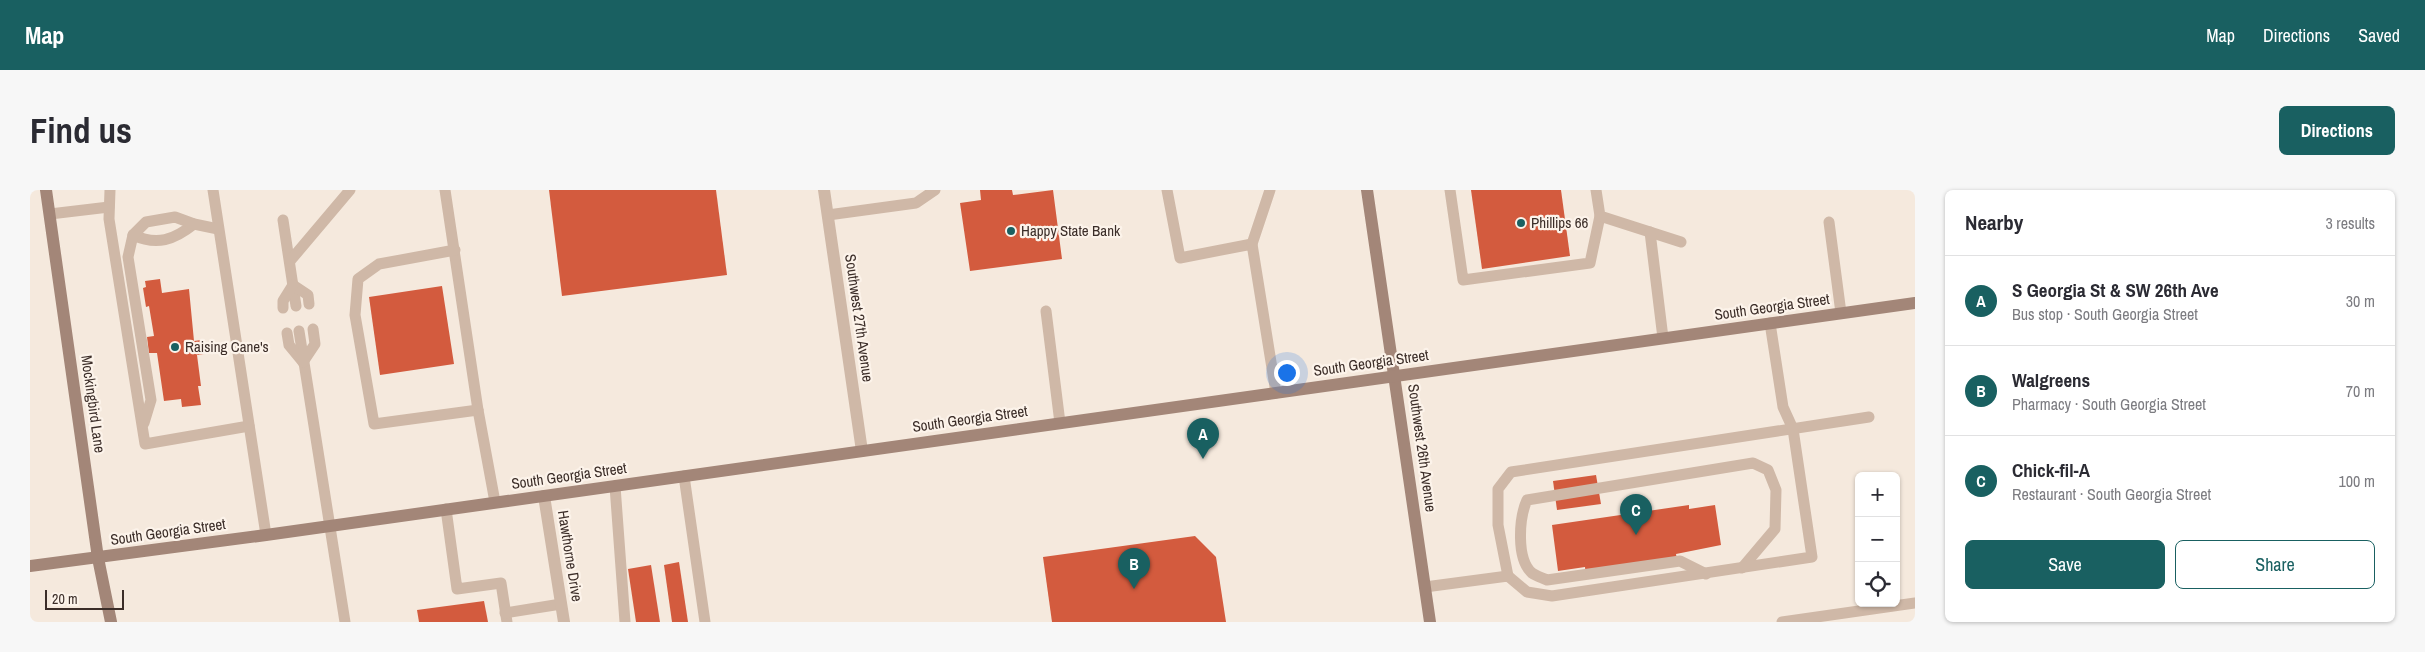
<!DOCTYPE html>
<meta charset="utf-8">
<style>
:root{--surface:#fff;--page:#f7f7f7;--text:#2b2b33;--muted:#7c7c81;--line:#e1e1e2;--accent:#196061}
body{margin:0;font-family:"Archivo Narrow",sans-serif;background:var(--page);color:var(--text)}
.controls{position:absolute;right:15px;bottom:15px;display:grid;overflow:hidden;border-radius:8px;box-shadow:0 1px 4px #0004}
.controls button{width:45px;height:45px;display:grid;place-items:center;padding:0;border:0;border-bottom:1px solid var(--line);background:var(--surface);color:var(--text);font:25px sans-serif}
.scale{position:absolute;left:15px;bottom:12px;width:79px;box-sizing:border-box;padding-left:5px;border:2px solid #3b2d28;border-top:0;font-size:14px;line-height:18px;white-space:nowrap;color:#3b2d28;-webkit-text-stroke:4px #fcf3ea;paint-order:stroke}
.you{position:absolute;left:1256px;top:182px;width:18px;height:18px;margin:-12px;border:4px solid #fff;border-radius:50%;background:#1a73e8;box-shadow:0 0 0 8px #1a73e833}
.badge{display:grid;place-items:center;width:32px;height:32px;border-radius:50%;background:var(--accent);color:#fff;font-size:16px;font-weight:700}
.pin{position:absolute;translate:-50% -41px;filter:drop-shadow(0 1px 2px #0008)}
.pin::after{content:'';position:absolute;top:26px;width:18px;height:15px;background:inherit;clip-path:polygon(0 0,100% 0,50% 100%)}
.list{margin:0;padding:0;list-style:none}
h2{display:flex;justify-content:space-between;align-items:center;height:65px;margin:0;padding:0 20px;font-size:21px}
h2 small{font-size:16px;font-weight:400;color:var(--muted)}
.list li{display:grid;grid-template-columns:32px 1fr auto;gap:15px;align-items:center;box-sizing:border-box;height:90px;padding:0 20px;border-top:1px solid var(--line)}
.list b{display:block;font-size:19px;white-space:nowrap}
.list p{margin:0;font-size:16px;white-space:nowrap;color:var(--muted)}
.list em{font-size:16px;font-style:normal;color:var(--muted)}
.actions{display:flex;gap:10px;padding:15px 20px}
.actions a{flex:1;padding:11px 0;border:1px solid var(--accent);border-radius:8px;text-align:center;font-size:18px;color:var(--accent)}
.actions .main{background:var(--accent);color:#fff}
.icon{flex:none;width:28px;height:28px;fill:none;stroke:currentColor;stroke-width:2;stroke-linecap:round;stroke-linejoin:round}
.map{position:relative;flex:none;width:1885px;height:432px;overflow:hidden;border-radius:8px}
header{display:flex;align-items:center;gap:30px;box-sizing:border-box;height:70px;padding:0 25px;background:var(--accent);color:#fff}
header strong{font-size:24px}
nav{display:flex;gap:28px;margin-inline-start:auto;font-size:18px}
.intro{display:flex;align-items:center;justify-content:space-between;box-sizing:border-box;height:120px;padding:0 30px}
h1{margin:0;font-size:35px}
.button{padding:12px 22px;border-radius:8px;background:var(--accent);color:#fff;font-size:18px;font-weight:700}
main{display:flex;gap:30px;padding:0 30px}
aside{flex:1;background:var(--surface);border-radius:8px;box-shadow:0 1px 4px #0004}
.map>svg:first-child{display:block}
.building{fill:#d35b3e}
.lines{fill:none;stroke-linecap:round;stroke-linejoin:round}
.lane{stroke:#cfb8a7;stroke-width:11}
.street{stroke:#cfb8a7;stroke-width:12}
.secondary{stroke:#a38678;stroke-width:12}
.poi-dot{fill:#196061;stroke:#fcf3ea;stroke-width:2}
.labels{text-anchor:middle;stroke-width:4.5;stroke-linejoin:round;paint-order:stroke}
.poi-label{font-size:15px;fill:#3b2d28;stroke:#fcf3ea;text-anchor:start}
.street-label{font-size:15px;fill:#3b2d28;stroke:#fcf3ea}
</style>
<header>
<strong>Map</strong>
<nav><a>Map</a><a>Directions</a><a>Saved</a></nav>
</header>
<div class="intro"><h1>Find us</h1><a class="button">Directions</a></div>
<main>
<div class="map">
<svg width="1885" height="432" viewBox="0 0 1885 432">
<rect width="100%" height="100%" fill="#f5e9dd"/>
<g class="building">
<path d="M519,0H686L697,85L532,106Z"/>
<path d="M950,0H982L983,5L1023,0L1032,69L940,81L930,13L951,10Z"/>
<path d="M1441,0H1531L1540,66L1452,79Z"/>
<path d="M130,89L132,103L159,99L164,151L171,150L174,164L167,165L171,196H168L171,215L152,217L151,209L134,211L127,163H119L117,147L124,146L119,116L116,117L113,98L116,97L115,91Z"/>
<path d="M412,96L424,174L350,185L339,107Z"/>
<path d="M1566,285L1571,314L1527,320L1523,291Z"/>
<path d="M1659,315V319L1685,315L1691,355L1646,364L1648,376L1556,388L1555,377L1528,381L1522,335Z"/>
<path d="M1165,346L1186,367L1196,432H1022L1013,367Z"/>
<path d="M649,372L658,432H642L634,375Z"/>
<path d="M621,375L630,432H606L598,379Z"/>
<path d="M454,411L458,432H389L387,420Z"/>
</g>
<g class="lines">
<g class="lane">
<path d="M80,0L79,29L115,254L219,236"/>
<path d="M183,0L236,345"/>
<path d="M415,0L448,220L465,312"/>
<path d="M1137,0L1150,68L1222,54L1246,203"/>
<path d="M1420,0L1433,90L1560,73L1570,26"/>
<path d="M1566,0L1570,26L1651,52"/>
<path d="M20,24L79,17"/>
<path d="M798,25L886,13L905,0"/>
<path d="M253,30L266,116"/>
<path d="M1799,32L1811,123"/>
<path d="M1620,42L1633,148"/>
<path d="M103,45C127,56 144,50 164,34"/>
<path d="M1222,54L1240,0"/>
<path d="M425,60L349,74L328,89L325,125L344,234L448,220"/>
<path d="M260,71L320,0"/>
<path d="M263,95L278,105L279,114"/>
<path d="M253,118V111L263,95"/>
<path d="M1016,121L1030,233"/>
<path d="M269,141L315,432"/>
<path d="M257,143L259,155L273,172"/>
<path d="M273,172L285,154L283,139"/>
<path d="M114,233L121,210L98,67L103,45L116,32L145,27L164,34L188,39"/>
<path d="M654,286L675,432"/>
<path d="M585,296L595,432"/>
<path d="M416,319L427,399L471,393L477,432"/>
<path d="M1676,384L1650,371L1517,390C1513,388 1506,386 1502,383C1486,369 1489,328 1497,310L1723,273L1738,280L1746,300L1745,339L1712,378"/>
<path d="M1478,386L1468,335V299L1481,282L1839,227"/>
<path d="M1395,397L1478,386L1497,402L1522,406L1782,367L1763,239L1753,217L1740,133"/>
<path d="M475,423L531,414"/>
<path d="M1752,432L1885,413"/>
</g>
<g class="street">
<path d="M794,0L832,261"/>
<path d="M514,306L534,432"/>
</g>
<g class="secondary">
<path d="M16,0L68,368L81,432"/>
<path d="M1337,0L1400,432"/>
<path d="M0,376L236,345L1885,113"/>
</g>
</g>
<g class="poi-dot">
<circle cx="1491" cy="33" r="5"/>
<circle cx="981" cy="41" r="5"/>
<circle cx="145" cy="157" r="5"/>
</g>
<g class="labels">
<g class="poi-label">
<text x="1501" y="38">Phillips 66</text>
<text x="991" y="46">Happy State Bank</text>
<text x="155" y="162">Raising Cane's</text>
</g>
<g class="street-label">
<text transform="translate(1742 117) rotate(-8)" y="5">South Georgia Street</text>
<text transform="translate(829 128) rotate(82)" y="5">Southwest 27th Avenue</text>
<text transform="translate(1341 173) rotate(-8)" y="5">South Georgia Street</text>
<text transform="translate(63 214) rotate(82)" y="5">Mockingbird Lane</text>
<text transform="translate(940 229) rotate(-8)" y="5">South Georgia Street</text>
<text transform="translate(1392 258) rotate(82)" y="5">Southwest 26th Avenue</text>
<text transform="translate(539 286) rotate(-8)" y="5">South Georgia Street</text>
<text transform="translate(138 342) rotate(-8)" y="5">South Georgia Street</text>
<text transform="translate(540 366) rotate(81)" y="5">Hawthorne Drive</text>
</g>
</g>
</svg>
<div class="controls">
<button>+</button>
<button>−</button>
<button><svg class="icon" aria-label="locate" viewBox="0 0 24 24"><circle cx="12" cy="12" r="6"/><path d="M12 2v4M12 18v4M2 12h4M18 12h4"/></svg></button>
</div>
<div class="scale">20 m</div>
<div class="you"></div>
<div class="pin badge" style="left:1173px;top:269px">A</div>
<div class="pin badge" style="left:1104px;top:399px">B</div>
<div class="pin badge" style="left:1606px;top:345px">C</div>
</div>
<aside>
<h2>Nearby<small>3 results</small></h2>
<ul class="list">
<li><span class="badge">A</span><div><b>S Georgia St &amp; SW 26th Ave</b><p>Bus stop · South Georgia Street</p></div><em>30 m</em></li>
<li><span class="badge">B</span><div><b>Walgreens</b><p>Pharmacy · South Georgia Street</p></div><em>70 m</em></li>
<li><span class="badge">C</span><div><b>Chick-fil-A</b><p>Restaurant · South Georgia Street</p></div><em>100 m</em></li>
</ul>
<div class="actions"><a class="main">Save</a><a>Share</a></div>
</aside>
</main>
